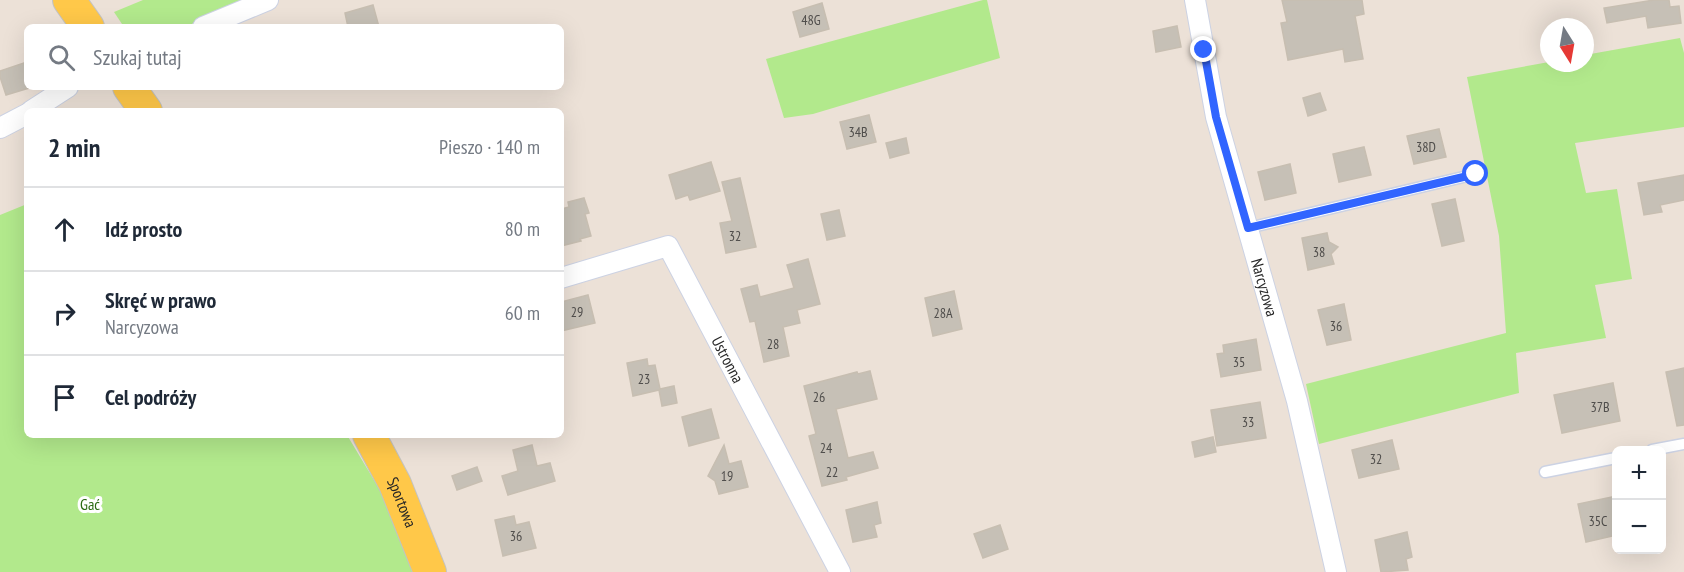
<!DOCTYPE html>
<html lang="pl">
<meta charset="utf-8">
<style>
:root{--surface:#fff;--page:#f6f6f7;--text:#1f2937;--muted:#747a83;--line:#e0e1e3}
body{margin:0;font-family:"PT Sans Narrow",sans-serif;background:var(--page);color:var(--text)}
.controls{position:absolute;right:18px;bottom:18px;display:grid;overflow:hidden;border-radius:9px;box-shadow:0 6px 24px #0002}
.controls button{width:54px;height:54px;display:grid;place-items:center;padding:0;border:0;border-bottom:2px solid var(--line);background:var(--surface);color:var(--text);font:30px sans-serif}
.compass{position:absolute;left:1540px;top:18px;width:54px;height:54px;border-radius:50%;background:var(--surface);box-shadow:0 6px 24px #0002;rotate:169deg}
.stop{position:absolute;width:18px;height:18px;margin:-14px;border:4px solid #3165ff;border-radius:50%;background:#fff}
.stop.end{background:#3165ff;border-color:#fff;box-shadow:0 2px 6px #0008}
.list{margin:0;padding:0;list-style:none}
h2{display:flex;justify-content:space-between;align-items:center;height:78px;margin:0;padding:0 24px;font-size:26px}
h2 small{font-size:20px;font-weight:400;color:var(--muted)}
.list li{display:grid;grid-template-columns:39px 1fr auto;gap:18px;align-items:center;box-sizing:border-box;height:84px;padding:0 24px;border-top:2px solid var(--line)}
.list b{display:block;font-size:22px;white-space:nowrap}
.list p{margin:0;font-size:20px;white-space:nowrap;color:var(--muted)}
.list em{font-size:20px;font-style:normal;color:var(--muted)}
.icon{flex:none;width:33px;height:33px;fill:none;stroke:currentColor;stroke-width:2;stroke-linecap:round;stroke-linejoin:round}
.map{position:relative;flex:none;width:1684px;height:572px;overflow:hidden}
.search{position:absolute;background:var(--surface);box-shadow:0 6px 24px #0002;left:24px;top:24px;width:540px;height:66px;display:flex;align-items:center;gap:15px;box-sizing:border-box;padding:0 21px;border-radius:9px;color:var(--muted);font-size:22px}
.panel{position:absolute;background:var(--surface);box-shadow:0 6px 24px #0002;left:24px;top:108px;width:540px;height:330px;border-radius:9px}
.map>svg:first-child{display:block}
.green{fill:#b2e98c}
.building{fill:#c6c0b6;stroke:#c7beb1;stroke-width:1.5}
.lines{fill:none;stroke-linecap:round;stroke-linejoin:round}
.service-casing{stroke:#ccd2e3;stroke-width:13}
.minor-casing{stroke:#ccd2e3;stroke-width:22}
.primary-casing{stroke:#c3c3c3;stroke-width:34}
.service{stroke:#fff;stroke-width:10}
.minor{stroke:#fff;stroke-width:20}
.primary{stroke:#ffc849;stroke-width:32}
.route{stroke:#3165ff;stroke-width:8}
.labels{text-anchor:middle;stroke-width:6;stroke-linejoin:round;paint-order:stroke}
.number-label{font-size:14px;fill:#4f4d4b}
.street-label{font-size:16px;fill:#272727;stroke:#fff}
.park-label{font-size:16px;fill:#2a6a11;stroke:#fff}
</style>
<div class="map">
<svg width="1684" height="572" viewBox="0 0 1684 572">
<rect width="100%" height="100%" fill="#ece1d7"/>
<g class="green">
<path d="M143,0H246L185,27H124L114,12Z"/>
<path d="M983,0H987L1000,58L813,114L784,118L766,59Z"/>
<path d="M1680,38L1684,53V127L1575,143L1586,193L1617,189L1632,279L1595,285L1606,338L1516,353L1519,393L1319,444L1306,384L1506,333L1499,236L1467,77L1549,62L1585,63V55Z"/>
<path d="M27,204V435H347L389,505L417,572H0V215Z"/>
</g>
<g class="building">
<path d="M1282,0H1362L1364,14L1355,16L1363,59L1345,62L1343,49L1288,60L1281,23L1287,22Z"/>
<path d="M1654,0H1669L1670,7L1679,6L1681,23L1648,28L1646,16L1607,23L1604,8Z"/>
<path d="M822,3L829,29L800,37L793,12Z"/>
<path d="M373,5L379,27H348L345,13Z"/>
<path d="M1177,26L1181,47L1156,52L1153,31Z"/>
<path d="M24,63L27,74V87L29,88L6,95L0,77V71Z"/>
<path d="M1320,93L1326,110L1308,116L1303,98Z"/>
<path d="M869,115L876,142L847,149L840,122Z"/>
<path d="M1439,129L1446,157L1414,164L1407,136Z"/>
<path d="M906,138L909,153L890,158L886,143Z"/>
<path d="M1364,147L1371,175L1339,182L1333,154Z"/>
<path d="M711,162L720,191L690,200L688,195L676,199L669,175Z"/>
<path d="M1290,164L1296,193L1265,200L1258,172Z"/>
<path d="M1684,175V200L1660,205L1662,212L1644,215L1638,183Z"/>
<path d="M740,178L756,247L726,253L720,223L732,221L722,182Z"/>
<path d="M584,198L589,213L585,214L591,236L580,239L581,241L561,246V209L569,207L568,202Z"/>
<path d="M1455,199L1464,241L1442,246L1432,204Z"/>
<path d="M839,210L845,236L827,240L821,214Z"/>
<path d="M1327,233L1329,242L1338,247L1331,254L1334,264L1308,270L1302,238Z"/>
<path d="M808,259L820,304L797,310L800,323L783,327L789,356L764,362L755,321L750,322L741,289L757,285L760,297L794,288L787,265Z"/>
<path d="M954,291L962,329L933,336L925,298Z"/>
<path d="M588,295L595,323L561,331V302Z"/>
<path d="M1344,304L1351,340L1327,345L1318,310Z"/>
<path d="M1256,339L1261,370L1221,377L1217,354L1224,353L1223,345Z"/>
<path d="M647,359L648,366L655,365L660,389L674,386L677,403L662,406L659,390L633,396L627,363Z"/>
<path d="M1684,368V425L1677,426L1666,372Z"/>
<path d="M870,371L877,399L836,409L848,458L873,452L878,468L846,477L847,480L822,486L809,436L816,434L804,386L857,372L858,374Z"/>
<path d="M1613,383L1620,421L1562,433L1554,395Z"/>
<path d="M1260,402L1266,438L1217,446L1211,410Z"/>
<path d="M711,409L719,438L689,446L682,417Z"/>
<path d="M1213,437L1216,452L1195,457L1192,442Z"/>
<path d="M1392,440L1399,469L1359,478L1352,450Z"/>
<path d="M532,445L537,466L550,463L555,481L508,495L502,476L518,471L513,450Z"/>
<path d="M724,445L729,464L741,461L748,487L719,494L715,481L708,476Z"/>
<path d="M477,467L482,481L457,490L452,476Z"/>
<path d="M1617,496V535L1586,542L1578,504Z"/>
<path d="M877,502L881,523L874,525L877,537L853,542L846,510Z"/>
<path d="M514,516L516,525L529,522L536,548L503,556L495,520Z"/>
<path d="M1000,525L1008,549L983,558L974,534Z"/>
<path d="M1407,532L1412,557L1406,559L1408,570L1381,572L1375,540Z"/>
</g>
<g class="lines">
<g class="service-casing">
<g id="service">
<path d="M1248,228L1476,174"/>
<path d="M1652,450L1684,444"/>
<path d="M1545,472L1616,458"/>
</g>
</g>
<g class="minor-casing">
<g id="minor">
<path id="s1" d="M1195,0L1216,117L1297,401L1336,572"/>
<path d="M203,27L268,0"/>
<path d="M31,111L68,87"/>
<path d="M0,128L27,114"/>
<path id="s2" d="M561,278L668,246L840,572"/>
</g>
</g>
<g class="primary-casing">
<g id="primary">
<path d="M69,0L88,27"/>
<path d="M129,87L146,111"/>
<path id="s3" d="M369,435L395,484L430,572"/>
</g>
</g>
<use href="#service" class="service"/>
<use href="#minor" class="minor"/>
<use href="#primary" class="primary"/>
</g>
<g class="lines">
<path class="route" d="M1204,50L1216,117L1248,228L1476,174"/>
</g>
<g class="labels">
<g class="number-label">
<text x="811" y="25">48G</text>
<text x="858" y="137">34B</text>
<text x="1426" y="152">38D</text>
<text x="735" y="241">32</text>
<text x="1319" y="257">38</text>
<text x="577" y="317">29</text>
<text x="943" y="318">28A</text>
<text x="1336" y="331">36</text>
<text x="773" y="349">28</text>
<text x="1239" y="367">35</text>
<text x="644" y="384">23</text>
<text x="819" y="402">26</text>
<text x="1600" y="412">37B</text>
<text x="1248" y="427">33</text>
<text x="826" y="453">24</text>
<text x="1376" y="464">32</text>
<text x="832" y="477">22</text>
<text x="727" y="481">19</text>
<text x="1598" y="526">35C</text>
<text x="516" y="541">36</text>
</g>
<g class="street-label">
<text dy="6" stroke="none"><textPath href="#s1" startOffset="296">Narcyzowa</textPath></text>
<text dy="6" stroke="none"><textPath href="#s2" startOffset="240">Ustronna</textPath></text>
<text dy="6" stroke="none"><textPath href="#s3" startOffset="75">Sportowa</textPath></text>
</g>
<g class="park-label">
<text x="90" y="510">Gać</text>
</g>
</g>
</svg>
<div class="controls">
<button>+</button>
<button>−</button>
</div>
<svg class="compass" viewBox="-18 -18 36 36"><path d="M0-13l5 13h-10z" fill="#e53935"/><path d="M0 13l5-13h-10z" fill="#747a83"/></svg>
<div class="stop" style="left:1476px;top:174px"></div>
<div class="stop end" style="left:1204px;top:50px"></div>
<div class="search"><svg class="icon" aria-label="search" viewBox="0 0 24 24"><circle cx="10" cy="10" r="6"/><path d="M15 15l6 6"/></svg>Szukaj tutaj</div>
<section class="panel">
<h2>2 min<small>Pieszo · 140 m</small></h2>
<ul class="list">
<li><svg class="icon" aria-label="ahead" viewBox="0 0 24 24"><path d="M12 20V5M6 11l6-6 6 6"/></svg><div><b>Idź prosto</b></div><em>80 m</em></li>
<li><svg class="icon" aria-label="right" viewBox="0 0 24 24"><path d="M7 20v-9h11M14 6l5 5-5 5"/></svg><div><b>Skręć w prawo</b><p>Narcyzowa</p></div><em>60 m</em></li>
<li><svg class="icon" aria-label="arrive" viewBox="0 0 24 24"><path d="M6 21V4h12l-3 4 3 4H6"/></svg><div><b>Cel podróży</b></div></li>
</ul>
</section>
</div>
